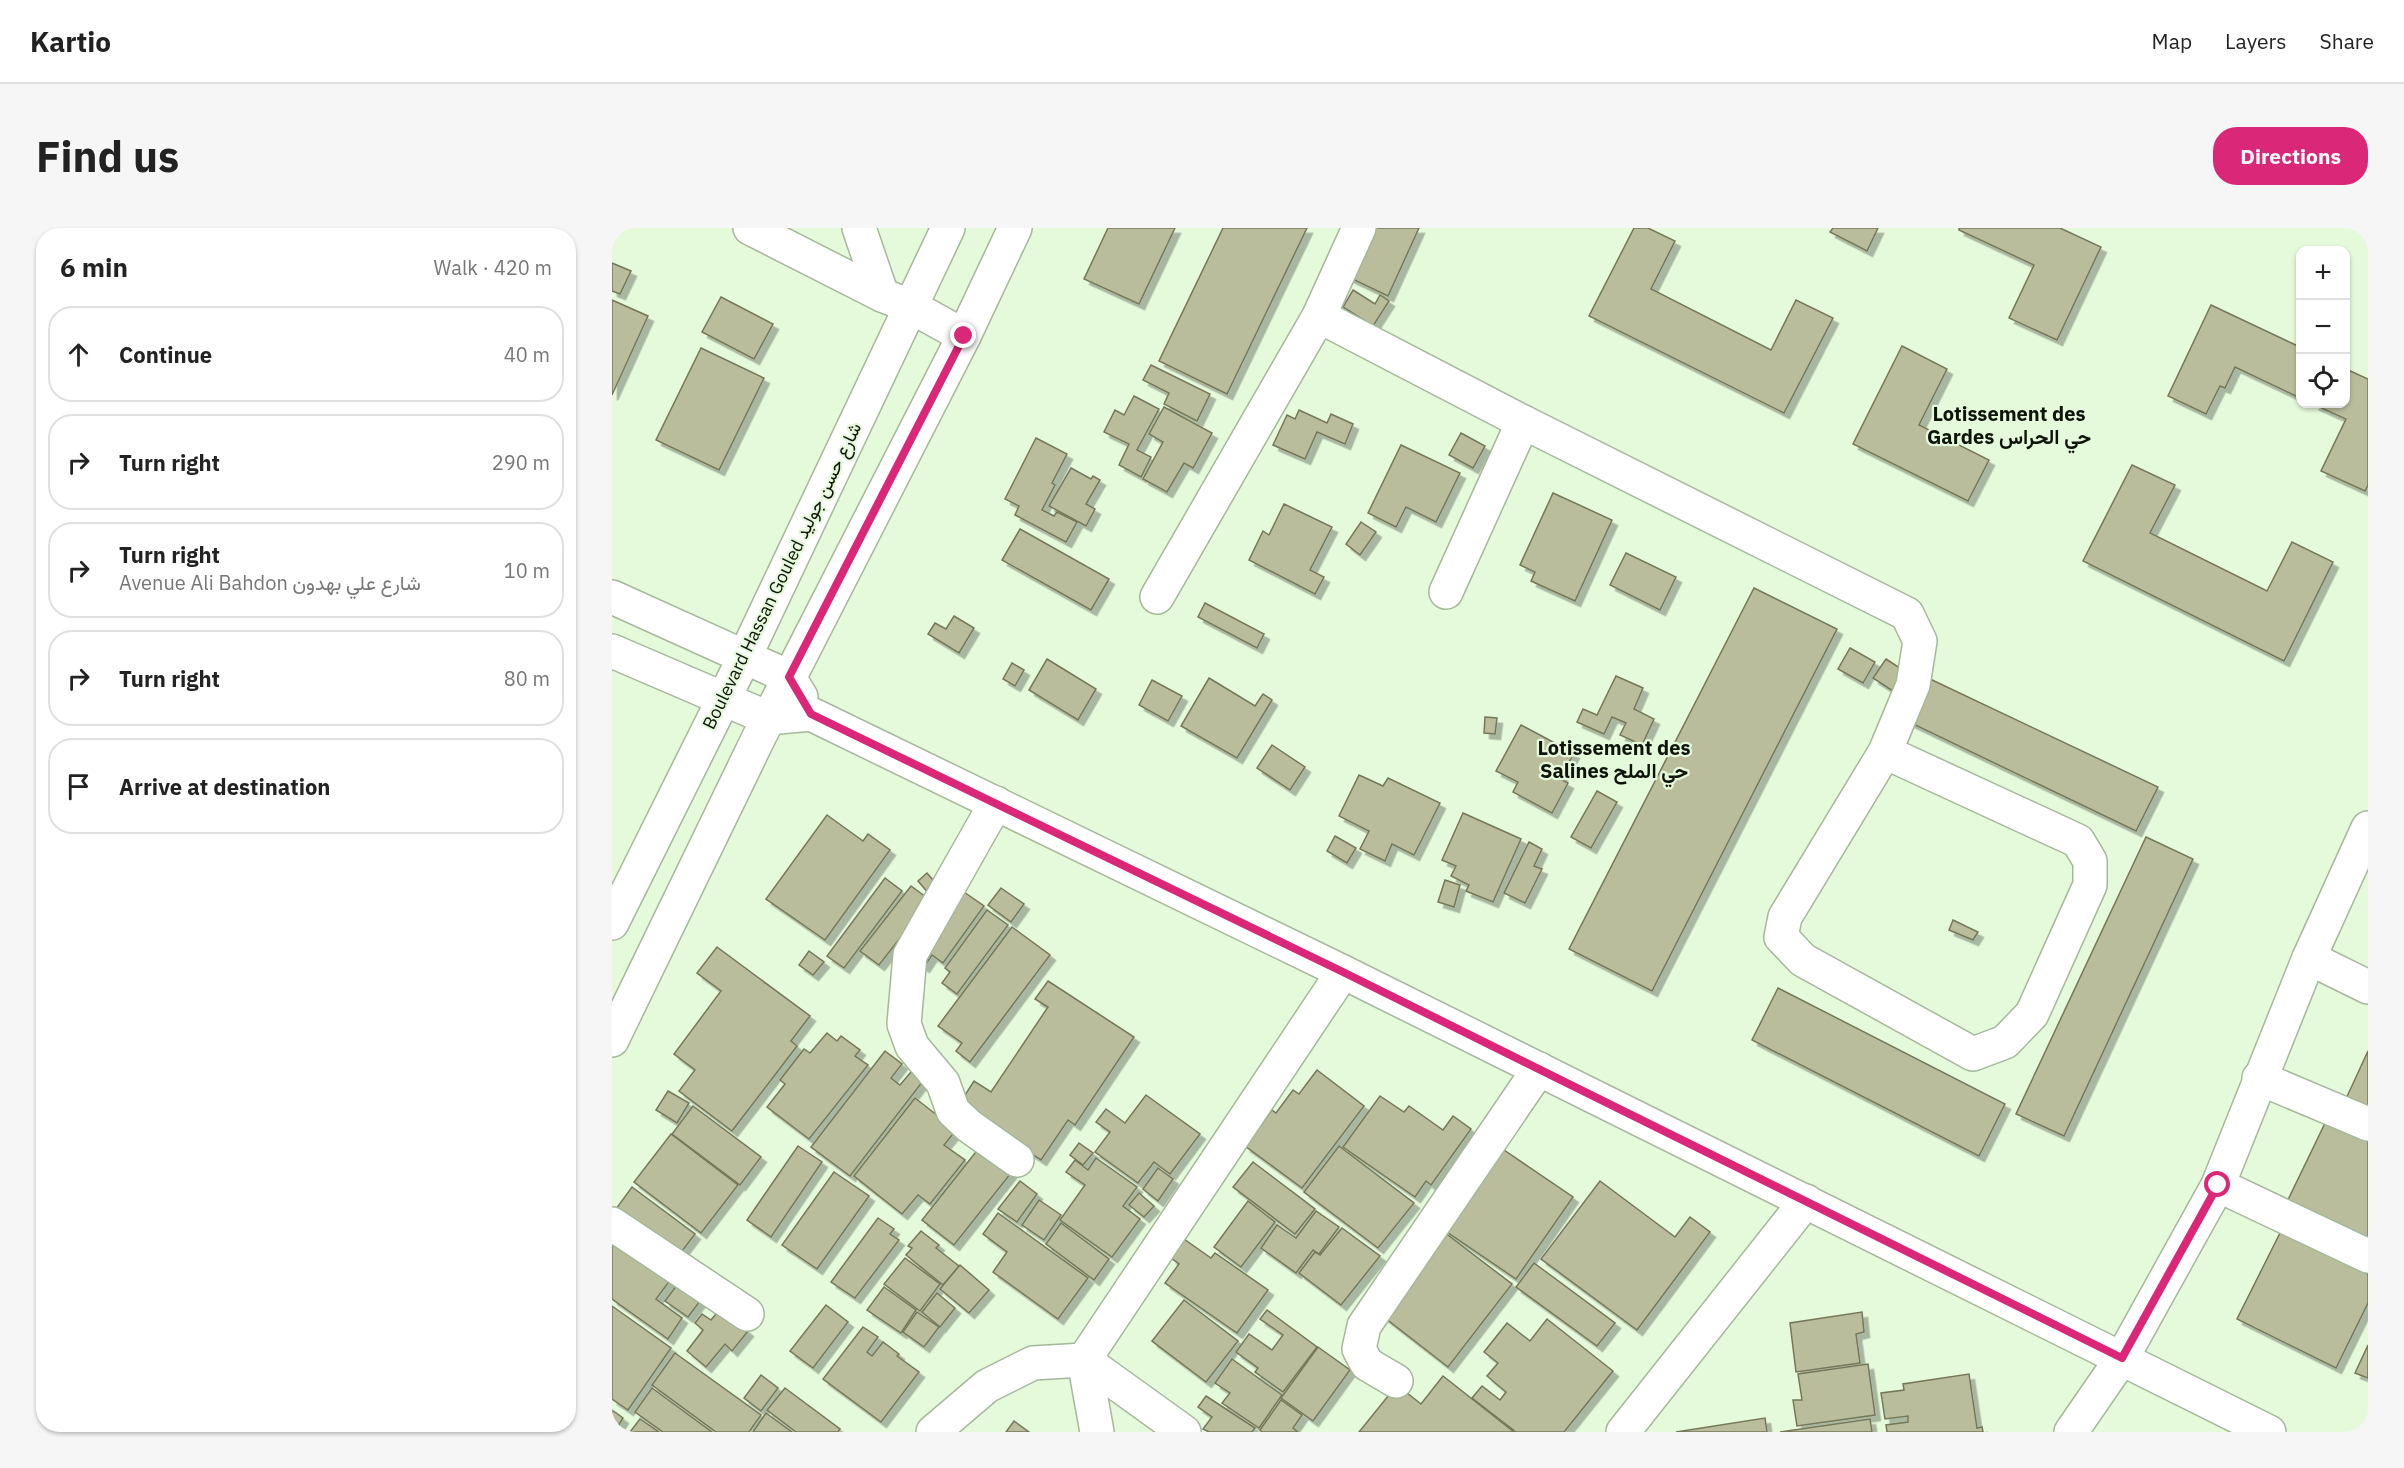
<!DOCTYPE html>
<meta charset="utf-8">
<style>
:root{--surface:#fff;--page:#f6f6f6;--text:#222;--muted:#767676;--line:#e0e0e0;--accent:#db2777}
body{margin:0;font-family:"IBM Plex Sans",Vazirmatn,sans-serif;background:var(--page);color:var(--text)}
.controls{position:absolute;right:18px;top:18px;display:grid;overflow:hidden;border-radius:12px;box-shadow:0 2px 4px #0004}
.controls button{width:54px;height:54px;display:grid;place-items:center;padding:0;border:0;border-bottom:2px solid var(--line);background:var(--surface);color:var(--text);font:30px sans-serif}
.stop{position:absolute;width:18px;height:18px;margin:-14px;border:4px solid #db2777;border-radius:50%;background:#fff}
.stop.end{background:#db2777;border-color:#fff;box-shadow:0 2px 6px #0008}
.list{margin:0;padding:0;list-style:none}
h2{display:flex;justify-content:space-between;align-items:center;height:78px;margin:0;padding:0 24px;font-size:26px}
h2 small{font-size:20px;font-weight:400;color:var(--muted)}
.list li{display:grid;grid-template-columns:39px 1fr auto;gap:18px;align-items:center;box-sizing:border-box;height:96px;margin:0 12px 12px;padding:0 12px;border:2px solid var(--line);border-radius:24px}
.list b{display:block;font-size:22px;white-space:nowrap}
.list p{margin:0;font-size:20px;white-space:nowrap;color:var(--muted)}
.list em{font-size:20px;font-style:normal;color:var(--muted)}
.icon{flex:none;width:33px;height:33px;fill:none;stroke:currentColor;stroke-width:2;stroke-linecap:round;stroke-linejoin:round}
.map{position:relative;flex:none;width:1756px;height:1204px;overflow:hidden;border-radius:24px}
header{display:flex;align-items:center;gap:36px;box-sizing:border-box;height:84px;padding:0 30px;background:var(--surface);border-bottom:2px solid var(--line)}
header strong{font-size:28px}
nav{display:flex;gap:33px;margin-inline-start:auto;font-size:21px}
.intro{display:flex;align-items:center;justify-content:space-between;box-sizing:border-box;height:144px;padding:0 36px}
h1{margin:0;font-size:42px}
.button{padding:15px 27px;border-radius:24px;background:var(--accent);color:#fff;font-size:21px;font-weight:700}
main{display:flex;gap:36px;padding:0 36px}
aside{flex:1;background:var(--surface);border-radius:24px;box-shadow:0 2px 4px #0004}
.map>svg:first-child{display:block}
.building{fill:#babd9c;stroke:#757859;stroke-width:1.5;filter:url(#shadow)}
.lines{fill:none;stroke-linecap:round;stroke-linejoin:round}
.minor-casing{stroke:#a5b89b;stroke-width:36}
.major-casing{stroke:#a5b89b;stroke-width:36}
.minor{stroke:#fff;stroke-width:33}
.major{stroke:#fff;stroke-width:33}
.route{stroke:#db2777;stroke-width:8}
.labels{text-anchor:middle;stroke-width:4.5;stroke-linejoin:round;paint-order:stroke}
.street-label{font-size:18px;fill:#0e140a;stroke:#e5f9db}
.neighbourhood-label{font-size:20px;font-weight:bold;fill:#0e140a;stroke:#e5f9db}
</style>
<header>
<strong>Kartio</strong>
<nav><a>Map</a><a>Layers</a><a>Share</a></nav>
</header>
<div class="intro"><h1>Find us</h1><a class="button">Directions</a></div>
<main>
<aside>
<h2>6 min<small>Walk · 420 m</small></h2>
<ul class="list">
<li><svg class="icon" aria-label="ahead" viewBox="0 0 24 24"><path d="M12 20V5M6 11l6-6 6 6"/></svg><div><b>Continue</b></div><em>40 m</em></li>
<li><svg class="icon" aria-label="right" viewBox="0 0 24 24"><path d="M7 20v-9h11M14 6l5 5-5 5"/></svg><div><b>Turn right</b></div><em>290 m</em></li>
<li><svg class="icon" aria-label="right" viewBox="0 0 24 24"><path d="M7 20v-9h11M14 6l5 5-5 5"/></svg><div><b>Turn right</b><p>Avenue Ali Bahdon شارع علي بهدون</p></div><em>10 m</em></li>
<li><svg class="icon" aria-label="right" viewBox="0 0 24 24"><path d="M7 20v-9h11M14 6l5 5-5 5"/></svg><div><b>Turn right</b></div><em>80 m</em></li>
<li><svg class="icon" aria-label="arrive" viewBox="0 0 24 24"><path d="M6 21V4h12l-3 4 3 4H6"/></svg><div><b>Arrive at destination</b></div></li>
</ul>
</aside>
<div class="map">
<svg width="1756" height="1204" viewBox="0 0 1756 1204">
<defs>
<filter id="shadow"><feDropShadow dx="5.5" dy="5.5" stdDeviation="0" flood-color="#0004"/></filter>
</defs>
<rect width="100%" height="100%" fill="#e5f9db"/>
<g class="building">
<path d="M496,0H563L527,76L472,51Z"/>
<path d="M611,0H695L615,166L547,133Z"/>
<path d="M756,0H807L776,68L734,48Z"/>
<path d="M1022,0H1036L1063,13L1039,61L1159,122L1184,72L1221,90L1172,185L977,88Z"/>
<path d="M1221,0H1266L1255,23L1218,4Z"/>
<path d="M1347,0H1448L1489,19L1445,112L1397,90L1422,37L1347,2Z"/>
<path d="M0,35L19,43L8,66L0,63Z"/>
<path d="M741,62L763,76L768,67L777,73L761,98L731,79Z"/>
<path d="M109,69L161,96L142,131L90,104Z"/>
<path d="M0,72L36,88L0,167Z"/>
<path d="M1599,77L1688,119V170L1623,139L1613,160L1608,158L1594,186L1556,168Z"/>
<path d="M1290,118L1335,141L1307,197L1377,232L1356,273L1241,216Z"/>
<path d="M89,120L152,150L107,242L44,212Z"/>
<path d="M539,137L598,166L585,193L552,176L557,165L531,152Z"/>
<path d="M1734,141L1756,151V257L1753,263L1709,243L1734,191L1701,176H1734Z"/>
<path d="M522,168L547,181L525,222L539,229L529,249L507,237L517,216L492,204L503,182L512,187Z"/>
<path d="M552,179L600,205L581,240L572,235L555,264L531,251L551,214L537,206Z"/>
<path d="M687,182L715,195L719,186L741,196L733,216L705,204L693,231L661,217L675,187L683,191Z"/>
<path d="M849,205L873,218L861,240L837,227Z"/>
<path d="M424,210L455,226L440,255L443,257L430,282L442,288L445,284L465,294L454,314L403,287L407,278L393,271Z"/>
<path d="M789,217L848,245L824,294L794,279L784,299L756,285Z"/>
<path d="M1520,237L1563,257L1538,305L1655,363L1680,314L1721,334L1672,433L1471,333Z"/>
<path d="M459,240L479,251L481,248L488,252L474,276L483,281L474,298L437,278Z"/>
<path d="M941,265L1000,292L963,373L919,353L923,344L908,337Z"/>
<path d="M672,276L720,299L698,342L712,349L703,366L637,332L651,303L657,307Z"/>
<path d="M749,294L764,304L748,327L734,316Z"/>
<path d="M408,301L497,351L479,382L390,332Z"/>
<path d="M1014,325L1064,349L1048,382L998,357Z"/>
<path d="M1142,360L1225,401L1040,763L957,721Z"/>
<path d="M593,375L652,406L645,420L586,389Z"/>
<path d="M342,388L362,400L347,425L316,406L323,395L334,401Z"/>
<path d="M1238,420L1263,434L1251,455L1226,441Z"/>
<path d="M435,431L484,461L466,492L417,462Z"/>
<path d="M1274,431L1300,448L1287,467L1261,450Z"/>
<path d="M400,435L412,442L403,458L391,451Z"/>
<path d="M1004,448L1031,460L1022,481L1042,491L1030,517L1008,507L1014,495L1000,489L992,506L965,494L971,481L985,487Z"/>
<path d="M597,450L643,478L651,466L660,472L625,530L569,498Z"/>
<path d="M1318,451L1546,559L1524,603L1297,494Z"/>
<path d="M540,452L570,468L556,493L527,477Z"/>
<path d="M873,489L885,490L883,506L872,505Z"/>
<path d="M909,497L962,525L948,551L956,555L940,585L901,564L906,554L884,543Z"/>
<path d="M660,517L693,539L678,562L645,540Z"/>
<path d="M747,547L771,558L776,550L828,575L802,627L780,616L773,633L748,621L757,603L727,588Z"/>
<path d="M985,563L1005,574L979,620L959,609Z"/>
<path d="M851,585L909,611L881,674L854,663L857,657L839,648L844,638L830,632Z"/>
<path d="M215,587L251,613L256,606L278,622L213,712L154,671Z"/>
<path d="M723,608L744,620L735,635L715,623Z"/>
<path d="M1534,609L1581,631L1452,908L1404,886Z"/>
<path d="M917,614L930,621L922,638L930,641L913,675L892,665Z"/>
<path d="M315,645L327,659L318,667L306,653Z"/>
<path d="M273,650L290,663L232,740L215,728Z"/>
<path d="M833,652L848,657L842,679L826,674Z"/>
<path d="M299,658L318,672L267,737L248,723Z"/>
<path d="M389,660L412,676L399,694L376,677Z"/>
<path d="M352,664L372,678L331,735L320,727L312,739L302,732Z"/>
<path d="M375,682L396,697L345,766L330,755L338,744L333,740Z"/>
<path d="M1341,692L1366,704L1361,712L1337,702Z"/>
<path d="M400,699L438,727L358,834L344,823L350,815L326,798Z"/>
<path d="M105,719L198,788L179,813L185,818L120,903L67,863L83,842L62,826L109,763L85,745Z"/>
<path d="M197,723L212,734L201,747L187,737Z"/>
<path d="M436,753L522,809L463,897L456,892L429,932L346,878L362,853L379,864L436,779L423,771Z"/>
<path d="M1166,760L1393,876L1367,928L1140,812Z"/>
<path d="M215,805L225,813L229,808L248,822L243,828L256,837L197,911L155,879L173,856L168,852L192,821L198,825Z"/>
<path d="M273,823L290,836L279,850L288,857L299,844L311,853L238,948L199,919Z"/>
<path d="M1756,823V885L1732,875Z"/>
<path d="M705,842L752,878L690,960L633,918L660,882L664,885L681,862L687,866Z"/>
<path d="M56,863L77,875L65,895L44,882Z"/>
<path d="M534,867L588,906L558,946L542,934L526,955L483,924L498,904L484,894L494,881L513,895Z"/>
<path d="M768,868L792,884L797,878L831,902L841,888L859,901L819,957L814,953L803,969L731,919Z"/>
<path d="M303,870L344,902L332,917L353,932L318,976L306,967L290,986L242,948Z"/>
<path d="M81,878L149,929L128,957L60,906Z"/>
<path d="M1716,889L1756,908V1016L1674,976Z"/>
<path d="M59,906L126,957L89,1005L22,954Z"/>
<path d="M467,915L481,925L471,937L458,927Z"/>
<path d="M186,918L210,934L159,1009L135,992Z"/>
<path d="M727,918L802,975L766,1020L692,964Z"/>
<path d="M367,920L399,945L342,1017L310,992Z"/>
<path d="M889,920L961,969L904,1051L832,1002Z"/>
<path d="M484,930L525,959L511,978L528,991L500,1029L448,992L473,957L454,944L463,932L476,942Z"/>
<path d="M641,934L703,981L683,1006L621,959Z"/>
<path d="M546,940L561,951L546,973L531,961Z"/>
<path d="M222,944L257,968L205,1041L170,1017Z"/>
<path d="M408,953L425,966L405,994L386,981Z"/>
<path d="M988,953L1063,1009L1078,989L1098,1004L1025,1102L929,1031Z"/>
<path d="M20,959L83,1006L64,1031L1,985Z"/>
<path d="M527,965L542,978L532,989L517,977Z"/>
<path d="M427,972L449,987L432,1012L410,997Z"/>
<path d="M636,973L663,994L629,1039L602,1019Z"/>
<path d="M704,983L727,999L707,1026L701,1022L684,1045L649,1020L665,997L684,1010Z"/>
<path d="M386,985L476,1050L446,1091L381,1044L395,1024L371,1006Z"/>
<path d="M266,990L282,1001L278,1006L287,1012L243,1070L219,1054Z"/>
<path d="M449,995L497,1031L482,1052L434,1016Z"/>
<path d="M730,1000L768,1028L729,1077L687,1045L703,1024L708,1027Z"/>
<path d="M309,1003L327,1017L324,1020L347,1038L331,1057L294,1027L300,1020L296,1018Z"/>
<path d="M1669,1003L1756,1046V1075L1724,1140L1625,1091Z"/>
<path d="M832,1004L900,1056L836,1139L768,1086Z"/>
<path d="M0,1009L59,1051L44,1071L70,1090L56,1111L0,1071Z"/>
<path d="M572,1011L599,1030L603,1025L656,1062L625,1105L553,1055L567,1036L559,1030Z"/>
<path d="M293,1030L328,1056L308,1083L272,1056Z"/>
<path d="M922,1035L1003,1095L985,1118L904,1059Z"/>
<path d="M348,1037L377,1062L357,1085L328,1061Z"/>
<path d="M65,1057L88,1073L76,1089L53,1073Z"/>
<path d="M272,1059L304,1082L289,1105L255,1082Z"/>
<path d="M325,1065L343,1080L328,1099L310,1084Z"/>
<path d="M572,1072L626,1113L594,1154L540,1113Z"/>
<path d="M214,1077L236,1094L201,1140L178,1123Z"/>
<path d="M0,1078L59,1120L16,1182L0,1171Z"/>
<path d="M108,1081L136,1103L120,1123L113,1116L94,1139L75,1123L91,1102L83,1095L90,1086L99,1092Z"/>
<path d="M655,1082L705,1119L671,1164L643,1144L646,1140L624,1124L637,1106L660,1122L671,1107L648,1091Z"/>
<path d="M305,1084L327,1099L312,1119L291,1104Z"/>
<path d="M1250,1084L1252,1104L1244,1106L1248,1135L1184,1144L1178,1095Z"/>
<path d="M935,1091L1001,1143L952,1204H904L860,1170L870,1158L888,1172L894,1164L875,1148L886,1135L872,1124L895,1095L918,1113Z"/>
<path d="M251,1099L266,1109L255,1124L260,1128L271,1114L287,1126L285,1128L307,1144L269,1194L211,1151Z"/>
<path d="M1756,1117V1150L1743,1145Z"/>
<path d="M706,1119L738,1142L701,1193L669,1170Z"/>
<path d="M63,1125L149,1187L137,1204H104L40,1157Z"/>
<path d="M620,1131L670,1167L647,1200L610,1175L618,1165L603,1155Z"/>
<path d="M1256,1136L1263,1187L1185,1198L1181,1172H1190L1186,1146Z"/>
<path d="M1357,1146L1365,1200L1370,1199L1371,1204H1275L1274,1197L1296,1194V1188L1273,1191L1269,1165L1292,1162L1291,1156Z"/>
<path d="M149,1147L166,1160L149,1183L132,1170Z"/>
<path d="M831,1148L902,1204H747L785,1157L809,1176Z"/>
<path d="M40,1160L100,1204H51L23,1184Z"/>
<path d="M173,1160L228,1201L226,1204H184L155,1182Z"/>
<path d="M594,1168L643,1200L640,1204H597L591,1201L600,1189L586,1179Z"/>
<path d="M669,1172L690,1187L681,1200L686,1204H650L648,1202Z"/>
<path d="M0,1182L11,1190L5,1200L0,1197Z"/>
<path d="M154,1185L180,1204H141Z"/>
<path d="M1153,1190L1155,1204H1064Z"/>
<path d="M28,1191L47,1204H18Z"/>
<path d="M1258,1191L1260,1204H1168Z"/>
<path d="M402,1193L417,1204H394Z"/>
</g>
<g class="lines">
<g class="minor-casing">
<g id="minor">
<path d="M138,0L270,67L298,78L352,108"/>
<path d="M247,0L270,67"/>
<path d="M747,0L707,88L911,194L1295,386L1308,413L1301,457L1273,524L1173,689L1169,709L1191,732L1361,826L1393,814L1420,786L1478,657V633L1466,613L1273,524"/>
<path d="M834,364L911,194"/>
<path d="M545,369L707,88"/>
<path d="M384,575L298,727L292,796L300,818L331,855L341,883L357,898L405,932"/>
<path d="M1697,730L1756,759"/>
<path d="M1647,850L1756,896"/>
<path d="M1606,957L1756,1028"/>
<path d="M0,996L135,1086"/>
<path d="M784,1153L755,1136L747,1121L752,1098L927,841"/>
<path d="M321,1204L375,1158L421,1135L472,1132L485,1204"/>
<path d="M572,1204L472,1132L731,744"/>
<path d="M1011,1204L1194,973"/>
<path d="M1459,1204L1510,1130L1606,957L1697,730L1756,600"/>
</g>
</g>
<g class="major-casing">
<g id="major">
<path d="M0,369L177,449L189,469"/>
<path d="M0,423L156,490L199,486L731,744L1657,1204"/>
<path d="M0,695L133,428L336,0"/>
<path d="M0,812L147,509L352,108L403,0"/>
</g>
</g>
<use href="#minor" class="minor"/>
<use href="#major" class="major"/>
</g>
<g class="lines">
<path class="route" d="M352,108L177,449L199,486L731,744L1510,1130L1606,957"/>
</g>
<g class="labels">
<g class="street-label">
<text transform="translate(170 348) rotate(-64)" y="6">Boulevard Hassan Gouled شارع حسن جوليد</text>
</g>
<g class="neighbourhood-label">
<text x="1397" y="193">Lotissement des<tspan x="1397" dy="23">Gardes حي الحراس</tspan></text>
<text x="1002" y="527">Lotissement des<tspan x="1002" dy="23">Salines حي الملح</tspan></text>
</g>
</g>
</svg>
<div class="controls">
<button>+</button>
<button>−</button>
<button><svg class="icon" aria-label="locate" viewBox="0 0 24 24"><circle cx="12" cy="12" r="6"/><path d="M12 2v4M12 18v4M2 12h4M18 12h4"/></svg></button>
</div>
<div class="stop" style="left:1606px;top:957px"></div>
<div class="stop end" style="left:352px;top:108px"></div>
</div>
</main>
